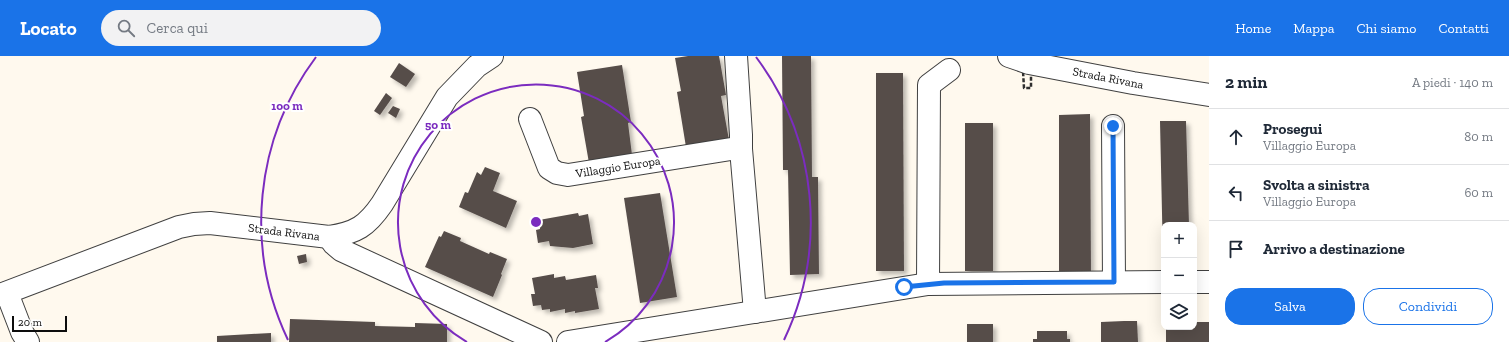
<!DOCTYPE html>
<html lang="it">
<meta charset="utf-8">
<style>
:root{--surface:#fff;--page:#f2f2f3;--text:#1f2937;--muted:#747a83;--line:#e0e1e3;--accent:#1a73e8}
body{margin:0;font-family:"Zilla Slab",serif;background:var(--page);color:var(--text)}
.controls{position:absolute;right:12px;bottom:12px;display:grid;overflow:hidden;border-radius:8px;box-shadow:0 4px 16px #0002}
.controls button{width:36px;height:36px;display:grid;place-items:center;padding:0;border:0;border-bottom:1px solid var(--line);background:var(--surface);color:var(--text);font:20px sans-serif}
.scale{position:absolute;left:12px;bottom:10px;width:55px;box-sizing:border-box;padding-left:4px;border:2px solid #0d0d0d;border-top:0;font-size:11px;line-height:14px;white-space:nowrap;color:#0d0d0d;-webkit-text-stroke:3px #fff;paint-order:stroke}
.stop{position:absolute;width:12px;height:12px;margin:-9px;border:3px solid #1a73e8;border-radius:50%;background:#fff}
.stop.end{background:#1a73e8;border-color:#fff;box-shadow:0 1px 4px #0008}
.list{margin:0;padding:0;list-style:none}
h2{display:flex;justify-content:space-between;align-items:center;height:52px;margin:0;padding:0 16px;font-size:17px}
h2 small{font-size:13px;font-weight:400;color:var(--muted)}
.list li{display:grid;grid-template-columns:26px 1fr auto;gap:12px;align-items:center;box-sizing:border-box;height:56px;padding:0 16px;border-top:1px solid var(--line)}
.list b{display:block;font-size:15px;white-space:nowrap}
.list p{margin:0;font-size:13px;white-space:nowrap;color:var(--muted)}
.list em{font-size:13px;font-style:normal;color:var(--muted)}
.actions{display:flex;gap:8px;padding:12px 16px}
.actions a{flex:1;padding:9px 0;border:1px solid var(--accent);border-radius:16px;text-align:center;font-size:14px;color:var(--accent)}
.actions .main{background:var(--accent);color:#fff}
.icon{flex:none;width:22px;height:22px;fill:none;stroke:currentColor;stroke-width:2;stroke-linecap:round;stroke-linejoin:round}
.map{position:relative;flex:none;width:1209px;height:286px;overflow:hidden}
header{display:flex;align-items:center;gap:24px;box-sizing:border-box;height:56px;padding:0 20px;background:var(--accent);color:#fff}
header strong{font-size:19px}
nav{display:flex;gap:22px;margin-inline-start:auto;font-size:14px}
.search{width:280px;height:36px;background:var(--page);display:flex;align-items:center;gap:10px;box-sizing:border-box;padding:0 14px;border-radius:22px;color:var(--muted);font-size:15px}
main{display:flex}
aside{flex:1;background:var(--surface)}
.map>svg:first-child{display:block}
.building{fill:#564d4a;filter:url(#shadow)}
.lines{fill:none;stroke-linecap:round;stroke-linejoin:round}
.minor-casing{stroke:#404040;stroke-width:24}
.path{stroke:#2f2f2f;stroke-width:2.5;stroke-dasharray:4 2;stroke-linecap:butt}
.minor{stroke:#fff;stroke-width:22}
.route{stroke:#1a73e8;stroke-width:5}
.ring{fill:none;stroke:#7b2cbf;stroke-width:2}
.labels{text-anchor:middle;stroke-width:4;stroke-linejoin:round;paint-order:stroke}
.street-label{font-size:12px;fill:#0d0d0d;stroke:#fff}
.centre{fill:#7b2cbf;stroke:#fff;stroke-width:2}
.ring-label{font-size:12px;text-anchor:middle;font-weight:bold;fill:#7b2cbf;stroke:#fff;stroke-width:4;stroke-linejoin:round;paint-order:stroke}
</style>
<header>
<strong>Locato</strong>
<div class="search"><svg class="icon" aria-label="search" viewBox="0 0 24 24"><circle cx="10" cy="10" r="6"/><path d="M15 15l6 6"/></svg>Cerca qui</div>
<nav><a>Home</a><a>Mappa</a><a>Chi siamo</a><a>Contatti</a></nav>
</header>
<main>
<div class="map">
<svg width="1209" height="286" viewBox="0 0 1209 286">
<defs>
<filter id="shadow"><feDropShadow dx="3.5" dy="3.5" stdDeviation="2" flood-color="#0004"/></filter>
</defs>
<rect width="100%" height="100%" fill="#fff9ee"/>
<g class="building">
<path d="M688,0H719L726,39L721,40L729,84L686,91L677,36L681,35L675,2Z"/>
<path d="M782,0H811L812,121H818L819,218L790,219L788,114H783Z"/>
<path d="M399,7L415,18L406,31L390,21Z"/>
<path d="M622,9L631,66L628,67L632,99L589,107L581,61L584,60L577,16Z"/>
<path d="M876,17H903L904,215H876Z"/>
<path d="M386,37L392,42L380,59L374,55Z"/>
<path d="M393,50L400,53L396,62L388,57Z"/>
<path d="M1090,58L1091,218H1059V59Z"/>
<path d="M1160,65H1186L1189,169H1164V203H1163Z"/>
<rect x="965" y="67" width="28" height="148"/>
<path d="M485,111L500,117L493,135L517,145L506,172L459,151L465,136L468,137L477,116L481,119Z"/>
<path d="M660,137L677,241L640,247L624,142Z"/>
<path d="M578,157L579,160L588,158L593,188L573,192L550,190L549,185L538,187L536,174L540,173L539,164Z"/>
<path d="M444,175L461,182L460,185L489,198L490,196L507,203L501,218L502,219L493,241L425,211L439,180L441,181Z"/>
<path d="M306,198L307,206L299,208L297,200Z"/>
<path d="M554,218V222L565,220L566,224L596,219L598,232H595L599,253L575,257V255L565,257V253L550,256V253L542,254L541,249L533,250L531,238H535L532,222Z"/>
<path d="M290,263L375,266V270L415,271V267L447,268V286H289Z"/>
<path d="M1124,265H1137L1138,286H1101V266Z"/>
<path d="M1194,266H1209V286H1166V271H1194Z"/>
<rect x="967" y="268" width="26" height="18"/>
<path d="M1037,275H1067V283H1070V286H1033V283H1037Z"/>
<path d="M271,277V286H217V280Z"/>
</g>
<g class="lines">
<g class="minor-casing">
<g id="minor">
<path d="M736,0L741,79V93L755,256"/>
<path d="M1009,0L1029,7L1133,27L1209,39"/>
<path d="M530,63L549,112L557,117L568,119L731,93H741"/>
<path d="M1113,70L1114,226"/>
<path d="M329,181L334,188L341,194L541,286"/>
<path d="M1194,226H1209"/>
<path d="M928,228L929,29L949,14"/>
<path d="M7,237L22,276L28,286"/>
<path d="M0,239L179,171L194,168L210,167L329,181C356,177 367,170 382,148L447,41L477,10L492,0"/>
<path d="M568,286L928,228L1164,226"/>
</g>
</g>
<path class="path" d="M1023,15L1031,17V32H1024Z"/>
<use href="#minor" class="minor"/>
</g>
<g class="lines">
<path class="route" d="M904,231L944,227L1114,226L1113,70"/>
</g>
<g class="ring">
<path d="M467 286A138 138 0 1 1 605 286"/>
<path d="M288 284A275 275 0 0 1 316 1M756 1A275 275 0 0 1 784 284"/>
</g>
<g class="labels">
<g class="street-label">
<text transform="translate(1108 22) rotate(11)" y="4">Strada Rivana</text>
<text transform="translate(618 111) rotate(-9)" y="4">Villaggio Europa</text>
<text transform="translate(284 176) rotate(7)" y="4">Strada Rivana</text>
</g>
</g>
<circle cx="536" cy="166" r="6" class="centre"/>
<g class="ring-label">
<text x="287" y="54">100 m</text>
<text x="438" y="73">50 m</text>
</g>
</svg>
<div class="controls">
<button>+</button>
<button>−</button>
<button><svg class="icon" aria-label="layers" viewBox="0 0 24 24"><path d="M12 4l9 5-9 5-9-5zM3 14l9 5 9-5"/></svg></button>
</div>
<div class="scale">20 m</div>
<div class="stop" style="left:904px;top:231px"></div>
<div class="stop end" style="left:1113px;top:70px"></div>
</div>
<aside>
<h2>2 min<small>A piedi · 140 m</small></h2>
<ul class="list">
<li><svg class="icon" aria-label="ahead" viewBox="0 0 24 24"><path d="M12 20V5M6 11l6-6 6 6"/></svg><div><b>Prosegui</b><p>Villaggio Europa</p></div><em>80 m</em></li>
<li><svg class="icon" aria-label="left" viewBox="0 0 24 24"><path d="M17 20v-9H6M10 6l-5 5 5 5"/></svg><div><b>Svolta a sinistra</b><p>Villaggio Europa</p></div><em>60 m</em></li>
<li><svg class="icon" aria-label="arrive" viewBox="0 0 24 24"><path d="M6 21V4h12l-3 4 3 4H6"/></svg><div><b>Arrivo a destinazione</b></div></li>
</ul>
<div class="actions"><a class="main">Salva</a><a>Condividi</a></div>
</aside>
</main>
